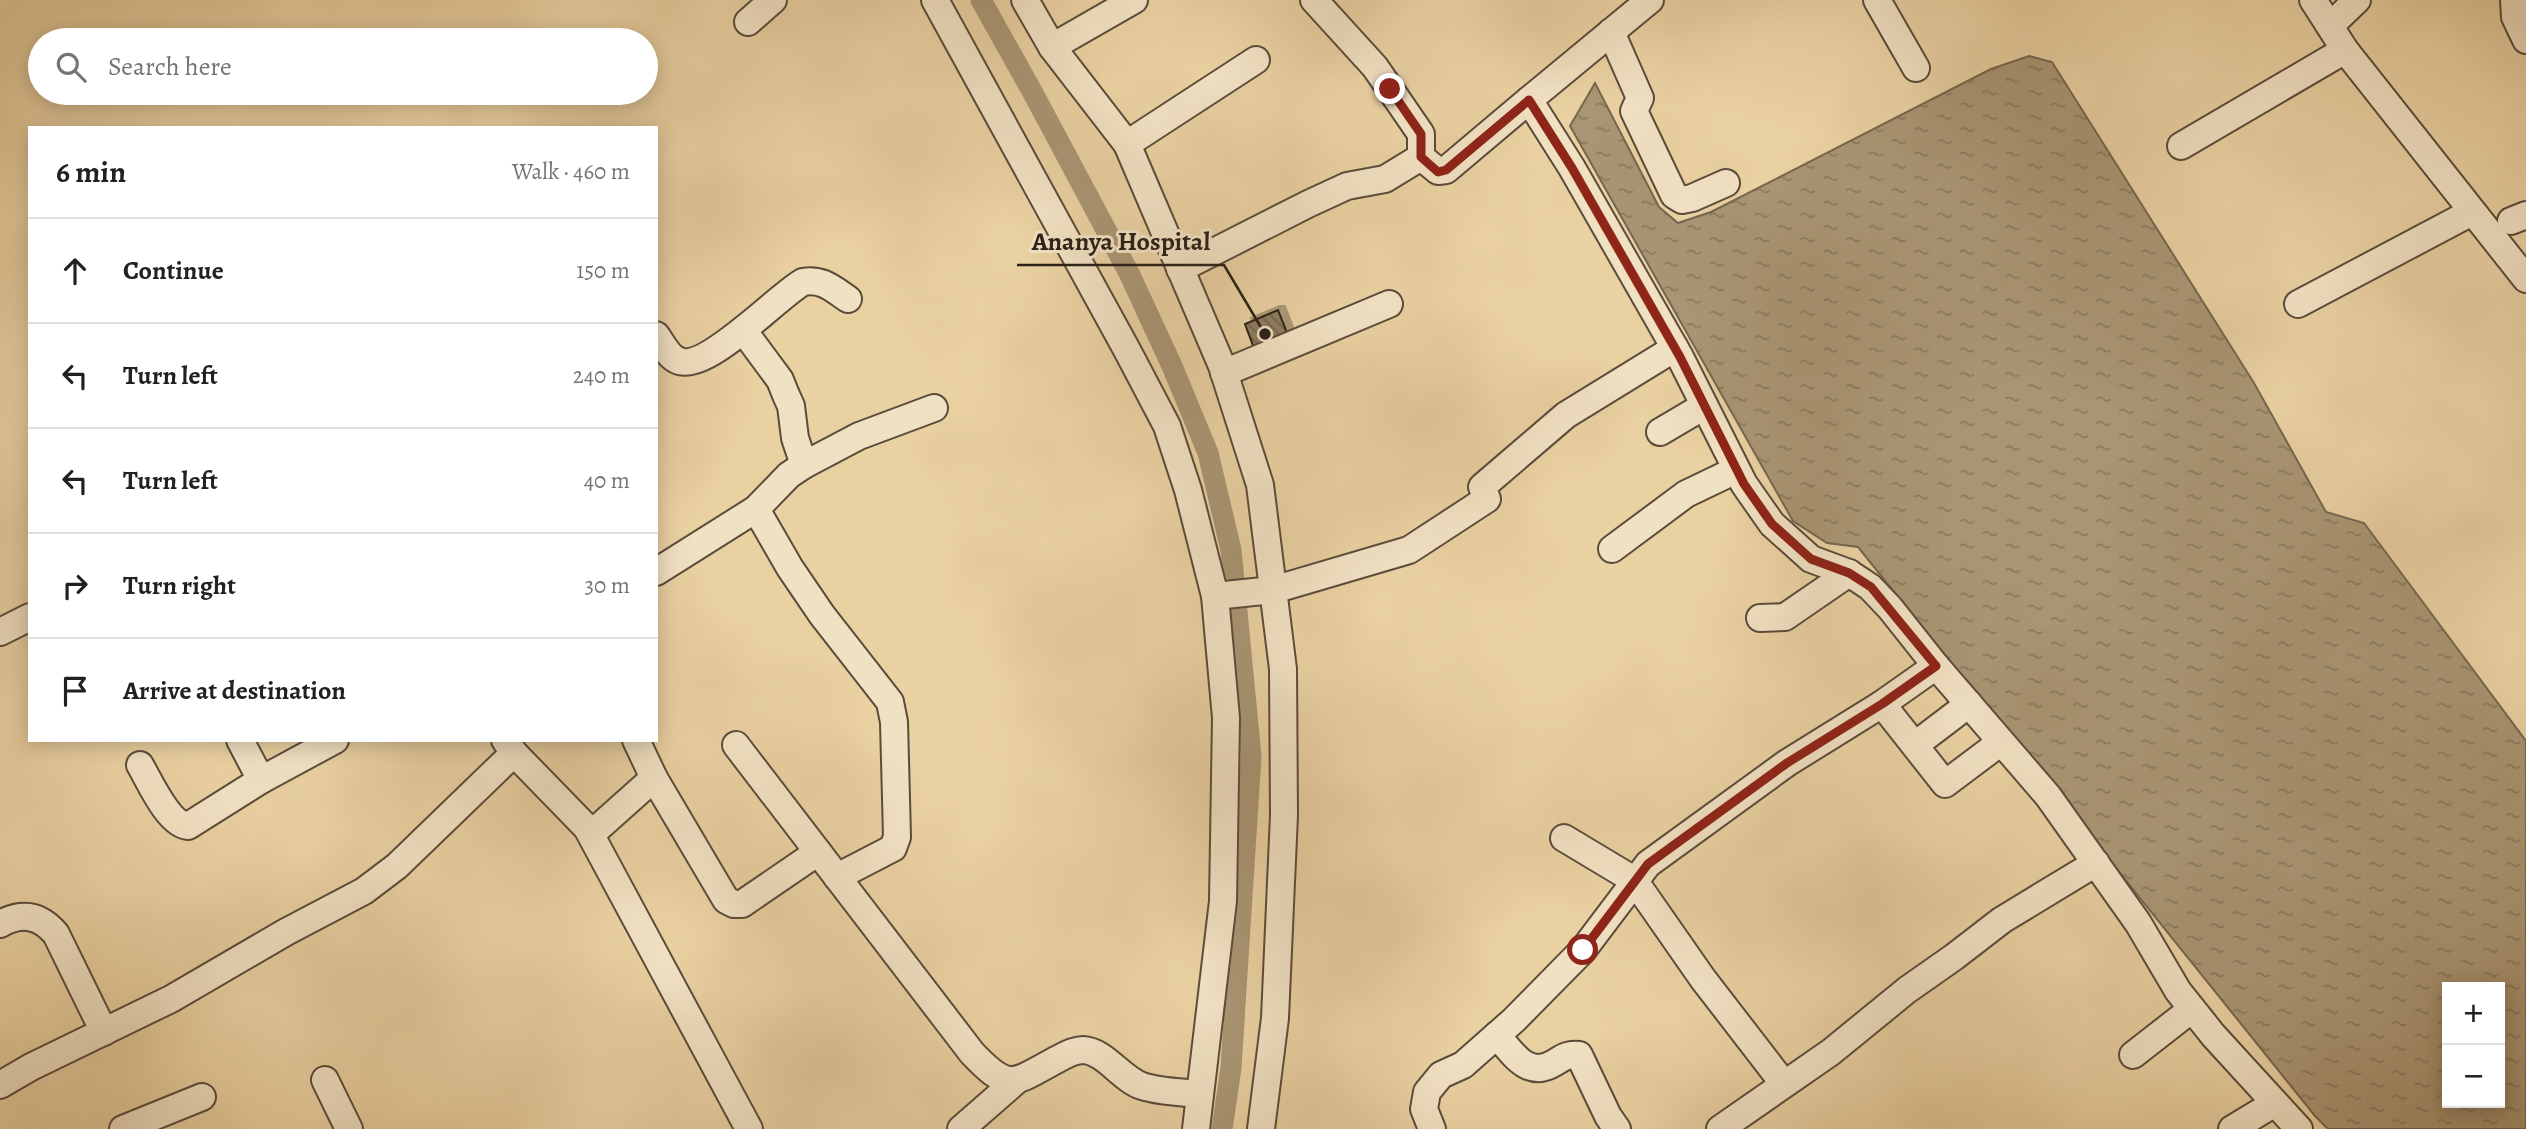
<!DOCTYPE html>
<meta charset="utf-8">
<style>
:root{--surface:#fff;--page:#f2f2f2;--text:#202124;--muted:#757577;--line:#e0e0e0}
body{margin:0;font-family:Alegreya,serif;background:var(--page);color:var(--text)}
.controls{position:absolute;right:21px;bottom:21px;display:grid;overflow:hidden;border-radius:0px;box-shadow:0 4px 18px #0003}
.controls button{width:63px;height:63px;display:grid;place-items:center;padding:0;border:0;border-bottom:2px solid var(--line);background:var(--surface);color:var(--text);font:35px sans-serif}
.stop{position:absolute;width:21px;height:21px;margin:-16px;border:5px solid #8f2418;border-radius:50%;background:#fff}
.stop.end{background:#8f2418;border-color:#fff;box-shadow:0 2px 7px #0008}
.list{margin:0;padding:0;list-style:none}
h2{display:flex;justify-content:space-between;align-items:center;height:91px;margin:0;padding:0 28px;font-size:30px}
h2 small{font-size:23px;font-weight:400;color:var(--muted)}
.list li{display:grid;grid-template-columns:46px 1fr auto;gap:21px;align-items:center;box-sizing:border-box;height:105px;padding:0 28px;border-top:2px solid var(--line)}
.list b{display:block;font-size:26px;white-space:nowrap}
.list em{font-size:23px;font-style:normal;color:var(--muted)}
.icon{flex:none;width:38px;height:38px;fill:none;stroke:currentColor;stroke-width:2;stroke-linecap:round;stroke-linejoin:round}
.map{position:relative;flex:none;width:2526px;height:1129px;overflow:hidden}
.search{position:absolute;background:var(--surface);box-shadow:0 4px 18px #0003;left:28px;top:28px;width:630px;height:77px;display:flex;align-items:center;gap:18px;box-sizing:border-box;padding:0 24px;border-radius:38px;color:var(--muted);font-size:26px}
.panel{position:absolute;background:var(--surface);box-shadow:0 4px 18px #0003;left:28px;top:126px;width:630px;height:616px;border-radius:0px}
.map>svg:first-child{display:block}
.water{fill:url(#water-ripples);stroke:#76664f;stroke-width:2;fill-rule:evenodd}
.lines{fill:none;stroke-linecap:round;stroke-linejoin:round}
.canal{stroke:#a99573;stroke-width:21}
.building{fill:url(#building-back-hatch);stroke:#2a2019;stroke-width:2;filter:url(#shadow)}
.minor-casing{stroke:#5a4c3b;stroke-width:30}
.minor{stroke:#f1e1c3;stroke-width:26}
.route{stroke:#8f2418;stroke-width:9}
.leader{fill:none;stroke:#2a2019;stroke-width:2.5}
.callout-dot{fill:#2a2019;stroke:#f1e1c3;stroke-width:2.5}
.callout-label{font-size:26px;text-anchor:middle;font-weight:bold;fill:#2a2019;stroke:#f1e1c3;stroke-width:6;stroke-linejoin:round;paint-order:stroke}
</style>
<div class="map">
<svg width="2526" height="1129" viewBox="0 0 2526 1129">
<defs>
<pattern id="water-ripples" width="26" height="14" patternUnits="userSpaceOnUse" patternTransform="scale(1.75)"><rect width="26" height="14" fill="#a99573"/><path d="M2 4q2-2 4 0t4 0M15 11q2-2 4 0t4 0" fill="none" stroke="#8a795e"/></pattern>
<pattern id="building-back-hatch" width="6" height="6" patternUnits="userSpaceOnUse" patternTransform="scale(1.75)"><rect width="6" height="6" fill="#8e7c60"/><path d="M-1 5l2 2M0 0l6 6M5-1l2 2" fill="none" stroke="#74654e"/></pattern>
<filter id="shadow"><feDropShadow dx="6" dy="-6" stdDeviation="0" flood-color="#0004"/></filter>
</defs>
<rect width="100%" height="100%" fill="#ead1a2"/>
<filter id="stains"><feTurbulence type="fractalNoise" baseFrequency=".00286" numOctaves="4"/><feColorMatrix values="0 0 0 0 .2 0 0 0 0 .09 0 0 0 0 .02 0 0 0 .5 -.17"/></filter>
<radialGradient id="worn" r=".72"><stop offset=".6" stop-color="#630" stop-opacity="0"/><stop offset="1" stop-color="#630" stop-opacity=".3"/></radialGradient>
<path class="water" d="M2029,56L2052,62L2254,383L2326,512L2364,523L2526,741V1129H2328L2315,1116L1858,547L1827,543L1793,521L1570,126L1595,83L1659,207L1678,223L1711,212L1991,69ZM2447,987H2500V1103H2447Z"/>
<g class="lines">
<path class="canal" d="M981,0L1033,93L1129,273L1172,366L1208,453L1231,550L1251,756L1231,1068L1222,1129"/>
</g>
<path class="building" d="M1278,310L1289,338L1255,351L1245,324Z"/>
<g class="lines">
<g class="minor-casing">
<g id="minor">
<path d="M935,0L1127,350L1167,426L1188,490L1215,596L1226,718L1223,901L1196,1129"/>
<path d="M1025,0L1052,47L1127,144L1222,366L1260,485L1283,669L1284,815L1275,1018L1261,1129"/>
<path d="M1314,0L1375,67L1421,134V157"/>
<path d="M1650,0L1529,100L1572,168L1680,357L1744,484L1772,524L1811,559L1849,573L1870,587L1890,608L1936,666L2048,796L2138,923L2178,991L2213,1035L2299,1129"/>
<path d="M1877,0L1916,68"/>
<path d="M2313,0L2345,50L2526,279"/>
<path d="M2514,0L2515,17L2526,40"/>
<path d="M748,22L773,0"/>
<path d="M2330,26L2357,0"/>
<path d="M1611,32L1640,98L1634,111L1674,195L1682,200L1692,198L1726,183"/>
<path d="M1052,47L1134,0"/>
<path d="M1127,144L1256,60"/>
<path d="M2181,146L2345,50"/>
<path d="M2511,221L2526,215"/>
<path d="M1180,269L1308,204L1347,186L1385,179L1421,157L1438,171L1446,170L1529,100"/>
<path d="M2298,304L2472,212"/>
<path d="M743,330L780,380L786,395L791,406L795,438L804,465"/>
<path d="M656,335C662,343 668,356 677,360C705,375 777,296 803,282C822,278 833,289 848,299"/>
<path d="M1224,373L1389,304"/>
<path d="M1660,432L1704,406"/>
<path d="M756,509L790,568L822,615L890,702L894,722L897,837L893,848L837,877"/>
<path d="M1612,549L1686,494L1736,470"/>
<path d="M656,572L756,509L789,475L804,465L859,436L934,408"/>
<path d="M1215,596L1273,590L1409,550L1487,499L1482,487L1566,415L1675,348"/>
<path d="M1760,618L1785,617L1849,573"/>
<path d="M0,632L30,617"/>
<path d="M1882,704L1945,784L2001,742"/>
<path d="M240,740L261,780"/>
<path d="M505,740L514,753L587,828H598L654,778"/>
<path d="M636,740L654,778L726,900L734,904H742L818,852"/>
<path d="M736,745L972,1053C1010,1093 1013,1083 1058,1059C1065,1055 1074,1050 1083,1050C1105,1051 1121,1079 1142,1086C1160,1092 1181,1092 1200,1094"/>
<path d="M1915,745L1969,704"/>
<path d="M140,765C150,782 168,824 188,826L261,780L335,740"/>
<path d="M587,828L749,1129"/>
<path d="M1564,838L1634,880L1703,979L1784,1084"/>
<path d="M0,924C22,912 40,915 56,934L104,1032"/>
<path d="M1497,1035C1513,1054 1528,1079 1554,1063C1564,1057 1567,1054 1579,1055L1608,1116L1617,1129"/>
<path d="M2133,1055L2192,1009"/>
<path d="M325,1080L349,1129"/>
<path d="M0,1085L31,1067L171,999L286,932L364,891L397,866L514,753"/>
<path d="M123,1129L202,1097"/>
<path d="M961,1129L1017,1080"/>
<path d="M1432,1129L1424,1109L1427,1092L1441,1075L1463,1065L1514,1020L1583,950L1648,864L1787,763L1882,704L1936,666"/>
<path d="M1720,1129L1831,1052L1907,990L1954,957L2002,920L2096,863"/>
<path d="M2232,1129L2275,1103"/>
</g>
</g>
<use href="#minor" class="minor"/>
</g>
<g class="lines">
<path class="route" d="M1390,89L1421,134V157L1438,172L1446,170L1529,100L1572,168L1680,357L1744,484L1772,524L1811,559L1849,573L1871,587L1936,666L1882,704L1787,763L1648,864L1583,950"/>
</g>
<path class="leader" d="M1265 334L1224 265H1017"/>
<circle class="callout-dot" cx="1265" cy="334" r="7"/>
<g class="callout-label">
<text x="1121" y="250">Ananya Hospital</text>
</g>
<rect width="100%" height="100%" filter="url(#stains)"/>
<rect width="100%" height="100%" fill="url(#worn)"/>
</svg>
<div class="controls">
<button>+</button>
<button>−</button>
</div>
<div class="stop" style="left:1583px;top:950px"></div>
<div class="stop end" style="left:1390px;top:89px"></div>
<div class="search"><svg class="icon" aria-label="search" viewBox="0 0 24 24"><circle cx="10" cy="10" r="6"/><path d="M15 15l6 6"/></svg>Search here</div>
<section class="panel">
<h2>6 min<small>Walk · 460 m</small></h2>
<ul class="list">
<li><svg class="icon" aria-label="ahead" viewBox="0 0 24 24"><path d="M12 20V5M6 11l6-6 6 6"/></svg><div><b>Continue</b></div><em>150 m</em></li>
<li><svg class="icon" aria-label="left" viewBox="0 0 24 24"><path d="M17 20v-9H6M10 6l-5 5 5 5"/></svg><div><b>Turn left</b></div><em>240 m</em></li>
<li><svg class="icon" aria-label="left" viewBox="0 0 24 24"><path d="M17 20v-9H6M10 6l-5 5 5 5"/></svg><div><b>Turn left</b></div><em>40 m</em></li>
<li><svg class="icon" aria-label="right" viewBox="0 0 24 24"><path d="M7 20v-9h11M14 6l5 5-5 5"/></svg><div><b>Turn right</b></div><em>30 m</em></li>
<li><svg class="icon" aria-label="arrive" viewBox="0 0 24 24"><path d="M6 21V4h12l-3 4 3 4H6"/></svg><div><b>Arrive at destination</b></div></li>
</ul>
</section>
</div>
